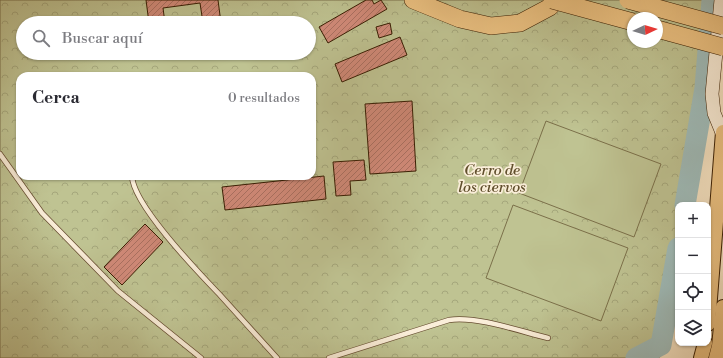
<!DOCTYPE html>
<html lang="es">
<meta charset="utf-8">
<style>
:root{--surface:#fff;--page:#f2f2f3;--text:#2b2b33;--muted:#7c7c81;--line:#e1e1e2}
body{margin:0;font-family:"Libre Bodoni",serif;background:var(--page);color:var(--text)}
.controls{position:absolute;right:12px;bottom:12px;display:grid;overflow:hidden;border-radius:8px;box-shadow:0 1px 3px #0004}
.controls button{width:36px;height:36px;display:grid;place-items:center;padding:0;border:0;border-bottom:1px solid var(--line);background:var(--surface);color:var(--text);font:20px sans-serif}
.compass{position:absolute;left:627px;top:12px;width:36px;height:36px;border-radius:50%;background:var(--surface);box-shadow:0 1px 3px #0004;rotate:86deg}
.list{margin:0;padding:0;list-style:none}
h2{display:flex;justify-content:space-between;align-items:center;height:52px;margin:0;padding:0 16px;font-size:17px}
h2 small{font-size:13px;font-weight:400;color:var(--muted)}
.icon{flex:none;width:22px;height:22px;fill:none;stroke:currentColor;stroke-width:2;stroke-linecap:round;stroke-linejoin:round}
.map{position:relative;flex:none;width:723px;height:358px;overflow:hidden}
.search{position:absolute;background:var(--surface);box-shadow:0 1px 3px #0004;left:16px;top:16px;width:300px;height:44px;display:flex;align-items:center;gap:10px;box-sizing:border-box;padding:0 14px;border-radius:22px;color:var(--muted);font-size:15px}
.panel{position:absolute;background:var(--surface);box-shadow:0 1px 3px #0004;left:16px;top:72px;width:300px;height:108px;border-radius:12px}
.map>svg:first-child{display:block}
.forest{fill:url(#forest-crowns);stroke:#7b704a;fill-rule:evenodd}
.pitch{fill:#bfc392;stroke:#7b704a}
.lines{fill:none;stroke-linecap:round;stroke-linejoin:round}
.river{stroke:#9fbdbc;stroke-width:21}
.building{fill:url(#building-hatch);stroke:#371c01}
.lane-casing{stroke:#674e32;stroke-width:6}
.secondary-casing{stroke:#371c01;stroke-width:14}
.primary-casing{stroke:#371c01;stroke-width:16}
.highway-casing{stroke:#371c01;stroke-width:18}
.lane{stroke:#faeed9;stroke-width:4.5}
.secondary{stroke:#faeed9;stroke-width:13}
.primary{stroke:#ecc282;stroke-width:14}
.highway{stroke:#ecc282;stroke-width:17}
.highway-bridge-casing{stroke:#371c01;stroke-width:18;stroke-linecap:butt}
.highway-bridge{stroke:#ecc282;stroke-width:17}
.labels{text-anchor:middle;stroke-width:3.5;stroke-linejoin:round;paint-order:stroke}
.park-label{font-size:15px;font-style:italic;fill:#604e2c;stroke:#faeed9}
</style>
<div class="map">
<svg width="723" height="358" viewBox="0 0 723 358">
<defs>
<pattern id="forest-crowns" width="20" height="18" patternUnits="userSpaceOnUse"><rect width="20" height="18" fill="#bfc392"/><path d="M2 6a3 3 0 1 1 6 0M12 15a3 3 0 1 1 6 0" fill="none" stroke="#a5a77c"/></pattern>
<pattern id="building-hatch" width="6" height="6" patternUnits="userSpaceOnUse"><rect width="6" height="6" fill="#d18a79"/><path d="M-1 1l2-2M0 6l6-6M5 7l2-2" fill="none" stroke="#aa7061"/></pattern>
</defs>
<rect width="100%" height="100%" fill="#f7e5c5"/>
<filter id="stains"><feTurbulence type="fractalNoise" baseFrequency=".005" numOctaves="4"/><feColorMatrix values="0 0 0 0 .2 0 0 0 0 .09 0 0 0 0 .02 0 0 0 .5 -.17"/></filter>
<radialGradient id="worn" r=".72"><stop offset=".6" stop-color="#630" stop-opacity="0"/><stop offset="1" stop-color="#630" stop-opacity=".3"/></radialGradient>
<path class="forest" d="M0,0H712L705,88L685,205H678V248L659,358H0ZM633,18H657V42H633ZM23,23H309V53H23ZM20,76H312V176H20Z"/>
<g class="pitch">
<path d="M546,121L661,164L634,237L519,193Z"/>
<path d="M513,205L628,248L601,321L486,278Z"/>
</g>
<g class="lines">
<g class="river">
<path d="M685,205L705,88L712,0"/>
<path d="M636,358L661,345L678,248"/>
</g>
</g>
<g class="building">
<path d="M146,0H218L221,23H203L200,3L163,8L165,23H149Z"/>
<path d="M366,0H372L374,4L381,0L387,9L328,43L319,27Z"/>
<path d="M390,23L392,34L379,38L376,27Z"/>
<path d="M400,37L407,55L342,82L335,64Z"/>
<path d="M152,53H192L153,57Z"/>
<path d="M412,101L416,171L370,174L365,104Z"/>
<path d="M364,160L366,180L350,181L351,195L336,196L333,162Z"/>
<path d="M324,176L326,199L225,210L222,187Z"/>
<path d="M145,224L163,242L122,285L104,267Z"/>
</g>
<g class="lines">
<g class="lane-casing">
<g id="lane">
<path d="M0,154L42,213L118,291L201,358"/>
<path d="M132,176C133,205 198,272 220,295C239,316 258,337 277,358"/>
<path d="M329,358L449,320C478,316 519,331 548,338"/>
</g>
</g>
<g class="secondary-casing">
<path id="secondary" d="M721,0L712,94L714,113L723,135"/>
</g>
<g class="primary-casing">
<g id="primary">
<path d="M708,324L723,132"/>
<path d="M701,358L705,343"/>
<path d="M716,358L719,346L723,307"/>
</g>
</g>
<g class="highway-casing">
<path id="highway" d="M413,0L460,19L491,26L520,23L550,7L557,0"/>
</g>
<use href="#lane" class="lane"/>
<use href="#secondary" class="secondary"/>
<use href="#primary" class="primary"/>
<use href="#highway" class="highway"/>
<g class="highway-bridge-casing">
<g id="highway-bridge">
<path d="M552,0L633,22"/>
<path d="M628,0L723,26"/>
<path d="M657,29L723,47"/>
</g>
</g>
<use href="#highway-bridge" class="highway-bridge"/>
</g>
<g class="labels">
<g class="park-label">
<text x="492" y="175">Cerro de<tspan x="492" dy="17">los ciervos</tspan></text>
</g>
</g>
<rect width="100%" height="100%" filter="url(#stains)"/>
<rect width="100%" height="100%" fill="url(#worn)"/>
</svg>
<div class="controls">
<button>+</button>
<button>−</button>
<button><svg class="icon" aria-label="locate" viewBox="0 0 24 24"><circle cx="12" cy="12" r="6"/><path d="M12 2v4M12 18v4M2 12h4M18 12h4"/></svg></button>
<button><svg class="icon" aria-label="layers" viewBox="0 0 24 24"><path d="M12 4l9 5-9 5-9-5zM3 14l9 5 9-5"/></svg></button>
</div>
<svg class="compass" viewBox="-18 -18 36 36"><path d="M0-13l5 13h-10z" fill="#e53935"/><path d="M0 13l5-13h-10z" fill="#7c7c81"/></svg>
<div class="search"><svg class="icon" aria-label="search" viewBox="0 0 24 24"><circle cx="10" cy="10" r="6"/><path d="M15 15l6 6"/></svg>Buscar aquí</div>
<section class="panel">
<h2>Cerca<small>0 resultados</small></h2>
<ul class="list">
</ul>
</section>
</div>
